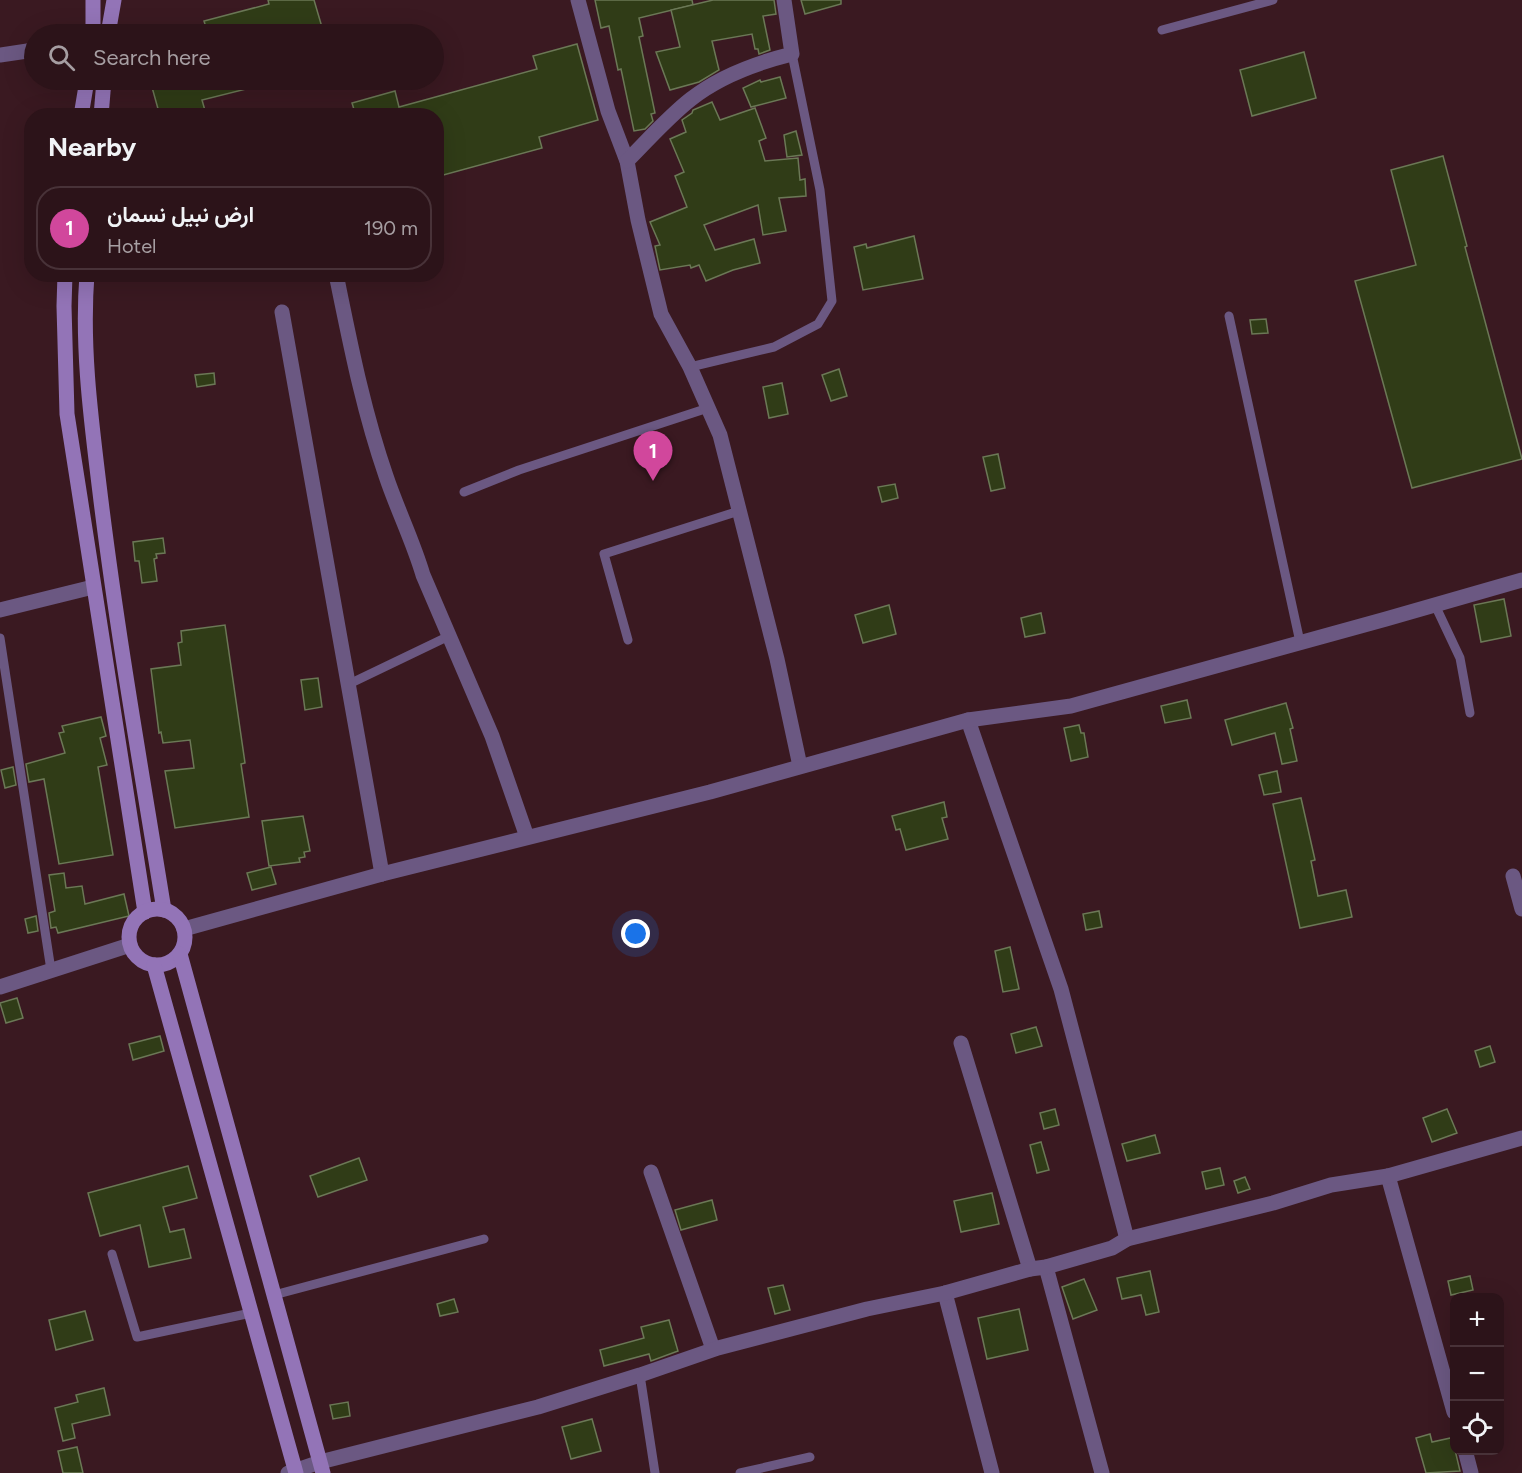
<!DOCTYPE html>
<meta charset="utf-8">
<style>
:root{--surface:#2c1319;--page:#382026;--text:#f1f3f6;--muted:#a69ea2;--line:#483238;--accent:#58cec1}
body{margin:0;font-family:Figtree,Vazirmatn,sans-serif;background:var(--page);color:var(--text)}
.controls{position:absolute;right:18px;bottom:18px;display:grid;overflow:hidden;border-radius:12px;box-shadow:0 6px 24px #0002}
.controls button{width:54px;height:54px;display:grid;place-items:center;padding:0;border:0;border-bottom:2px solid var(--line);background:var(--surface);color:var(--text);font:30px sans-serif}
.you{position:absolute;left:636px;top:934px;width:21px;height:21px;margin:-15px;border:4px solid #fff;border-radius:50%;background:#1a73e8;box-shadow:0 0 0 9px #1a73e833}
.badge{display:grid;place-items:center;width:39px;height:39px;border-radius:50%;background:var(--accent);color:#fff;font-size:20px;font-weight:700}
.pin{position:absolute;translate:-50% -50px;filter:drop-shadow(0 2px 3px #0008)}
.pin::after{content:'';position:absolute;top:32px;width:21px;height:18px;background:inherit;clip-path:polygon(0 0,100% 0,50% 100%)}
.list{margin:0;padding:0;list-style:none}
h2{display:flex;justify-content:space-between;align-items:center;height:78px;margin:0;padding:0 24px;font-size:26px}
h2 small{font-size:20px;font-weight:400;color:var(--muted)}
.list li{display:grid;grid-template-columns:39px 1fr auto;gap:18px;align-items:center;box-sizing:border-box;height:84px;margin:0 12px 12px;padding:0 12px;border:2px solid var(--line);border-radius:24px}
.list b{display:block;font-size:22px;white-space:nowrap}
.list p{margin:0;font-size:20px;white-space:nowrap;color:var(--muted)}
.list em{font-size:20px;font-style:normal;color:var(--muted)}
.icon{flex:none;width:33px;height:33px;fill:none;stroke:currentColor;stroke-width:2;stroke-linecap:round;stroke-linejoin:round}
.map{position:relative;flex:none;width:1522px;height:1473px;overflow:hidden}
.search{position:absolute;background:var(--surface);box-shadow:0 6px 24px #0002;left:24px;top:24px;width:420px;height:66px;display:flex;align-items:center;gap:15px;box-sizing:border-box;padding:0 21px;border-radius:33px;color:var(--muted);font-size:22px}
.panel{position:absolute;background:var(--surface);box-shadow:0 6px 24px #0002;left:24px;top:108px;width:420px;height:174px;border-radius:24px}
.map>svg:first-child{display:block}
.building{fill:#303c17;stroke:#6b7856;stroke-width:1.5}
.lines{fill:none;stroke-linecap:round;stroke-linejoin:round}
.lane{stroke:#6b5882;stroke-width:9}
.street{stroke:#6b5882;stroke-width:15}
.secondary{stroke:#9374b7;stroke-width:15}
</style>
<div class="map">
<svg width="1522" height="1473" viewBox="0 0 1522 1473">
<rect width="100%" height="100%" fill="#3a1921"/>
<g class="building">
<path d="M268,0H314L324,34H208L204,21L269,4Z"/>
<path d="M595,0H692L693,5L639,18L643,36L639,37L655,113L651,114L653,121L645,129L634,131L621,69L618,70L609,26L601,28Z"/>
<path d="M713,0H774L776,14L763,16L770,50L759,54L758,49H755L752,34L712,41L719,70L699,82L670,90L656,52L680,47L671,10Z"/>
<path d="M801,0H841V4L805,14Z"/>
<path d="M577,44L598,120L539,137L542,148L436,177V116H356L352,103L395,91L399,107L537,69L533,56Z"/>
<path d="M1304,52L1316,98L1252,116L1240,70Z"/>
<path d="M780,77L786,98L751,107L743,88L760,80L761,82Z"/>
<path d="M150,80H265L266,84L202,100L206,114L199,116H160Z"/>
<path d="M712,102L720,120L755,108L766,138L759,141L765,161L798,158L800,180L805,179L806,196L779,198L786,231L763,235L758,205L704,225L715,250L754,239L760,263L733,270L706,281L699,265L691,268L690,265L660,270L655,246L660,245L650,222L687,207L675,176L684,172L670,139L686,132L682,120L692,113L693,110Z"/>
<path d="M796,131L802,155L787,157L784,135Z"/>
<path d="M1443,156L1467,246L1465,247L1522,459L1412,488L1355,281L1416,265L1391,170Z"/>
<path d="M914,236L923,279L863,290L854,247L866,244L867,248Z"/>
<path d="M1266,319L1268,333L1252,334L1250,320Z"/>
<path d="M839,369L847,396L831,401L822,375Z"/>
<path d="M214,373L215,384L197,387L195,375Z"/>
<path d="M782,383L788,414L769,418L763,387Z"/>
<path d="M998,454L1005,488L991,491L983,457Z"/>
<path d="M895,484L898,498L882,502L878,487Z"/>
<path d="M163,538L165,553L156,554L157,558L154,559L157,581L142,583L139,561H135L133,542Z"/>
<path d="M1504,599L1511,636L1481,642L1474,605Z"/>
<path d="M889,605L896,634L863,643L855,615Z"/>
<path d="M1041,613L1045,633L1025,637L1021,618Z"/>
<path d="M225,625L245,763L241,764L249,817L175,828L165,771L194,768L190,740L163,743L161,732L159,733L151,669L181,665L178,643L182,642L181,631Z"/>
<path d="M318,678L322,707L305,710L301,680Z"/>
<path d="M1187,700L1191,718L1165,723L1161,706Z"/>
<path d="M1286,703L1293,728L1290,729L1297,761L1282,764L1275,733L1232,745L1225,720Z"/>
<path d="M101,717L106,736L100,738L107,765L98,767L113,855L59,864L44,779L29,782L26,764L65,753L59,733L64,732L62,726Z"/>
<path d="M1079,725L1081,733H1084L1088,757L1071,761L1064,728Z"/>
<path d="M13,767L16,785L5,788L1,770Z"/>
<path d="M1277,771L1281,792L1264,795L1259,775Z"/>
<path d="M1301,798L1315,860L1311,861L1318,896L1346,890L1352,917L1300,928L1273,804Z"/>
<path d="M944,802L947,817L942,818L948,839L906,850L900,829L896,830L892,816Z"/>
<path d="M303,816L310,851L304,852L305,857L299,858L300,862L269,866L262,821Z"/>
<path d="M271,867L276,884L252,890L247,873Z"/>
<path d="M64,873L66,888L82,886L85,904L124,894L129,916L58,933L56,927L51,928L49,913L55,911L49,875Z"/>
<path d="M1099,911L1102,927L1086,930L1083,914Z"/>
<path d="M36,916L38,931L28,933L25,919Z"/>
<path d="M1010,947L1019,989L1003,992L995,951Z"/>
<path d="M17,998L23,1018L6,1023L0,1003Z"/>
<path d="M1036,1027L1042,1046L1016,1053L1011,1034Z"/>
<path d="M160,1036L164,1051L133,1060L129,1044Z"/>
<path d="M1490,1046L1495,1062L1480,1067L1475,1051Z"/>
<path d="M1055,1109L1059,1125L1044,1129L1040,1113Z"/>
<path d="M1447,1109L1457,1133L1432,1142L1423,1118Z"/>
<path d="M1155,1135L1160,1153L1127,1161L1122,1144Z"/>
<path d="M1041,1142L1049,1170L1037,1173L1030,1145Z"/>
<path d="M359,1158L367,1180L318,1197L310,1176Z"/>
<path d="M188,1166L197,1198L163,1207L170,1232L184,1229L191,1258L149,1267L140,1225L100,1236L88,1193Z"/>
<path d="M1220,1168L1224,1185L1206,1189L1202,1172Z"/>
<path d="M1245,1177L1250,1189L1238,1193L1234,1181Z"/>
<path d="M992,1193L999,1224L961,1232L954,1201Z"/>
<path d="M712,1200L717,1220L681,1230L675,1210Z"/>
<path d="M1150,1271L1159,1312L1146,1315L1141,1295L1122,1299L1117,1278Z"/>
<path d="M1470,1276L1473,1290L1451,1295L1448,1281Z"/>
<path d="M1084,1279L1097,1310L1073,1319L1062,1287Z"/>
<path d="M783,1285L790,1310L775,1314L768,1288Z"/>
<path d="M454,1299L458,1312L440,1316L437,1304Z"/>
<path d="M1019,1309L1028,1350L987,1359L978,1318Z"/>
<path d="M85,1311L93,1340L56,1350L49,1320Z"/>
<path d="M669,1320L678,1351L651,1361L649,1354L604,1366L600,1350L644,1338L641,1327Z"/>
<path d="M104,1388L110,1415L72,1424L75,1438L63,1441L55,1408L78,1402L76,1395Z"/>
<path d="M348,1402L350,1416L333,1419L330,1405Z"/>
<path d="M592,1419L601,1451L571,1459L562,1427Z"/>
<path d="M1430,1434L1432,1442L1455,1437V1450L1460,1471L1426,1473L1416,1438Z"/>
<path d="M77,1447L83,1473H63L58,1451Z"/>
</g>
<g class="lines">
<g class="lane">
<path d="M1162,30L1273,0"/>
<path d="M1229,316L1300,642"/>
<path d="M690,367L774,347L818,324L832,301L820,190L792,54"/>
<path d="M464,492L519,470L708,408"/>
<path d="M1435,605L1460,658L1470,713"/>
<path d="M0,638L51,970"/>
<path d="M628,640L604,554L739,511"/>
<path d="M347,685L449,636"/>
<path d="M112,1254L137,1337L251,1313"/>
<path d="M274,1295L484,1239"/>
<path d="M640,1375L655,1473"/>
<path d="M740,1473L810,1457"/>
</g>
<g class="street">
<path d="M578,0L608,111L627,161L638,220L661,314L690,367L720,435L777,659L800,766"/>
<path d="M0,55L34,50"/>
<path d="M627,161C647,141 668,117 691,99C720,76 756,63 792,54L784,0"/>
<path d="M336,274C350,342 363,410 386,476C397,509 413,541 423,575L492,736L527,837"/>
<path d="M282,312L382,874"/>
<path d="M0,610L93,587"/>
<path d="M968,720L1061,989L1127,1239"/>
<path d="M1513,876L1522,909"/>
<path d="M184,929L382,874L710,792L968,720L1071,706L1386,619L1522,580"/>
<path d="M0,987L130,945"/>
<path d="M961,1043L1030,1269"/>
<path d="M651,1172L713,1349"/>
<path d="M1388,1176L1454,1412"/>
<path d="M1046,1267L1102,1473"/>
<path d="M945,1293L992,1473"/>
<path d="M1465,1450L1471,1473"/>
<path d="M288,1473L320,1462L538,1407L640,1375L718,1348L867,1309L945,1293L1030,1269L1046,1267L1112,1248L1127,1239L1273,1203L1331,1185L1388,1176L1522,1138"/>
</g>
<g class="secondary">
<path d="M93,34V0"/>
<path d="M108,34L114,0"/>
<path d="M81,116L87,80"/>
<path d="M101,116L104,80"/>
<path d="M65,274L64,306L67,414L145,912"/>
<path d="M87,274C81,350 92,426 101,501C118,638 142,774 164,910"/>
<circle cx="157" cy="937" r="28"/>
<path d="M180,954L323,1473"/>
<path d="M154,965L296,1473"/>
</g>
</g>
</svg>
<div class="controls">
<button>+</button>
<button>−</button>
<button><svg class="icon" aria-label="locate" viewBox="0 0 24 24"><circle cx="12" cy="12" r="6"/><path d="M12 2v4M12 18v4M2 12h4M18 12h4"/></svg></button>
</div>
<div class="you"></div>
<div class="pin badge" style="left:653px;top:481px;background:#d1479c">1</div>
<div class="search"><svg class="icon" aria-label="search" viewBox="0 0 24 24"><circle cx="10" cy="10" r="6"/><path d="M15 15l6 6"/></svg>Search here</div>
<section class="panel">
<h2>Nearby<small></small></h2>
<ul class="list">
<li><span class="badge" style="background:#d1479c">1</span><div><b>ارض نبيل نسمان</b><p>Hotel</p></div><em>190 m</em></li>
</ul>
</section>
</div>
